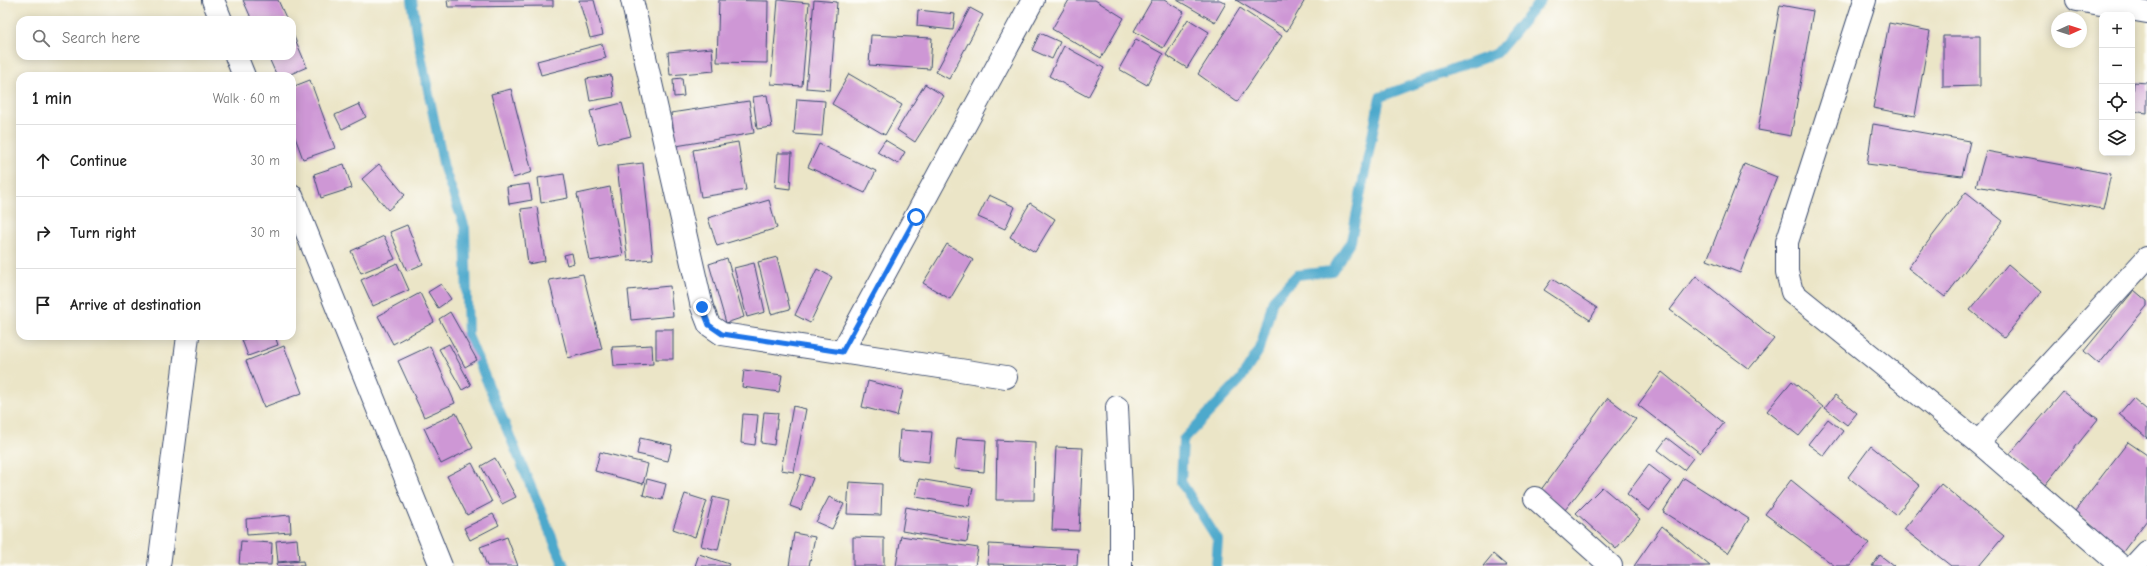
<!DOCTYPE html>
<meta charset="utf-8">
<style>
:root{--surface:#fff;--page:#f2f2f2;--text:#222;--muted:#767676;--line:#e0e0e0}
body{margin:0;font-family:"Comic Neue",sans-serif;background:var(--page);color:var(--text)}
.controls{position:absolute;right:12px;top:12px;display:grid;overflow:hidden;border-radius:8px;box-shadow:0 2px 10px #0003}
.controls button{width:36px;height:36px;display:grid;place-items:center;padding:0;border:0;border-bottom:1px solid var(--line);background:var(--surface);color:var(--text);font:20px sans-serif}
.compass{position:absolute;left:2051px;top:12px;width:36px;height:36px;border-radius:50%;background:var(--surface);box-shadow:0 2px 10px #0003;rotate:87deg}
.stop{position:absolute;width:12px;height:12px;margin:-9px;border:3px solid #1a73e8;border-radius:50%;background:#fff}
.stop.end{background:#1a73e8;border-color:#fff;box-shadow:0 1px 4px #0008}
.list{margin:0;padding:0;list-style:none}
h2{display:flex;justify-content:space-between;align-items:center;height:52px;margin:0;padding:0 16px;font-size:17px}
h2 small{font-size:13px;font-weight:400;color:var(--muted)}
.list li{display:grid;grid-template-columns:26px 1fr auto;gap:12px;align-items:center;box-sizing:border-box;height:72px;padding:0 16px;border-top:1px solid var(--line)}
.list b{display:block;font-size:15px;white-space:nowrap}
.list em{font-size:13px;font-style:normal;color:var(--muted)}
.icon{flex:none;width:22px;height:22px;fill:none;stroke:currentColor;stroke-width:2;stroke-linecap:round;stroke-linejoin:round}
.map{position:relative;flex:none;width:2147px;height:566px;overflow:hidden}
.search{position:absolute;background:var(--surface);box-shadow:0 2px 10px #0003;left:16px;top:16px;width:280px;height:44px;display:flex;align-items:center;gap:10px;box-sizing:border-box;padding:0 14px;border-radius:12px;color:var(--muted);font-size:15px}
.panel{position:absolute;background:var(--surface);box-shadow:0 2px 10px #0003;left:16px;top:72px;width:280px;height:268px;border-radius:12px}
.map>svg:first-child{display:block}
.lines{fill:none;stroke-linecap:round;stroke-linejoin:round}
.stream{stroke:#4ea9cc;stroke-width:10}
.building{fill:#ce97d5}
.minor-casing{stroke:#3a4a6e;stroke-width:24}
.minor{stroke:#fff;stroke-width:22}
.route{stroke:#1a73e8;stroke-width:5}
</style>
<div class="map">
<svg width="2147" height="566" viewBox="0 0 2147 566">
<rect width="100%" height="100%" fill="#fdfcf7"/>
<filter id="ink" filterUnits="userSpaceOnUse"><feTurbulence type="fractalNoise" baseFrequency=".025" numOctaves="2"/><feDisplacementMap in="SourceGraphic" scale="8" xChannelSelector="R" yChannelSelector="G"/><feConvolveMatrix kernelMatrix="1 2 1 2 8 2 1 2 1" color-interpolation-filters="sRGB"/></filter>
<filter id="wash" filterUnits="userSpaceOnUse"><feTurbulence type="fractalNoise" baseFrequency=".012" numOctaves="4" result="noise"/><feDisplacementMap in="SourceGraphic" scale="16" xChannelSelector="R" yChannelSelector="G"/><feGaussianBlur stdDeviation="0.9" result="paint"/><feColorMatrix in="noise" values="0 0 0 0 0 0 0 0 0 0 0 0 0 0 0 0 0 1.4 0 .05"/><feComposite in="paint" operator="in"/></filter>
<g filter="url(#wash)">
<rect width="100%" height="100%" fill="#ebe5c7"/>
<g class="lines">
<g class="stream">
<path d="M412,0L419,46L444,168L465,228L468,336L564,566"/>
<path d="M1216,566L1218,540L1181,482L1183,440L1240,380L1260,349L1273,300L1297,275L1332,271L1351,241L1380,97L1497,53L1541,0"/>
</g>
</g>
<g id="blocks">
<g class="building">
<path d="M243,0H278L287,20H252Z"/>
<path d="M447,0H553V6L448,7Z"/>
<path d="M579,0H594L603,35L590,38Z"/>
<path d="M719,0L768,1L767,63L717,62Z"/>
<path d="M778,0L809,3L802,86L771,84Z"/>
<path d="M814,0L837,2L830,90L806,88Z"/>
<path d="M1069,0H1095L1124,18L1101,58L1052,29Z"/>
<path d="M1152,0H1164L1184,12L1163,48L1134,31Z"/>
<path d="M1177,0H1220L1226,3L1215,22Z"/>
<path d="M1236,0H1305L1287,31Z"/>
<path d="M1780,5L1813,11L1791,136L1758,130Z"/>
<path d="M970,8L983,15L949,79L936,72Z"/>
<path d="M1240,8L1282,36L1237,102L1198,74Z"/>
<path d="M918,10L955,14L953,30L917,26Z"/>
<path d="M1188,19L1209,32L1187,68L1166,55Z"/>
<path d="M1889,23L1930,31L1915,116L1873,108Z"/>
<path d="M292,32L307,67L286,76H277L268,56H292Z"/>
<path d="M1040,33L1060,42L1052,59L1032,50Z"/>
<path d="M871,35L932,38L930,69L869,65Z"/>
<path d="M1943,36H1980V86L1943,87Z"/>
<path d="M1136,39L1163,54L1147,85L1119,69Z"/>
<path d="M602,44L606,58L541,75L537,61Z"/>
<path d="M1064,46L1104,68L1088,97L1049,76Z"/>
<path d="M712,48L714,71L670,75L668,52Z"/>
<path d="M849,74L902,105L885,135L832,104Z"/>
<path d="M611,75L614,97L590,101L586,79Z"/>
<path d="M682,78L684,96L674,97L673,79Z"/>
<path d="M310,80L335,148L303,159L292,129V87Z"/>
<path d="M2134,82L2147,83V113L2132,111Z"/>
<path d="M925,84L944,96L915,142L897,130Z"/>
<path d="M511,89L532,172L513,178L491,94Z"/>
<path d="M767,95L772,127L757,129L753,97Z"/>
<path d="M797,99L825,101L822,136L794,134Z"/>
<path d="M749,101L754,133L676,146L671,113Z"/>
<path d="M622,103L631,136L598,144L590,111Z"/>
<path d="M359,104L366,117L342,129L335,115Z"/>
<path d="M1873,124L1970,141L1962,176L1867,164Z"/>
<path d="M885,140L905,152L898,164L877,152Z"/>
<path d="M738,142L746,190L701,197L693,150Z"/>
<path d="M819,144L876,171L865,193L808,167Z"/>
<path d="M1986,151L2111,174L2103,209L1976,186Z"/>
<path d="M778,153H792L790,189L775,187Z"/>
<path d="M643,163L653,259L628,261L617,166Z"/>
<path d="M344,164L352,188L321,198L314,174Z"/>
<path d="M379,164L405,195L388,210L362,179Z"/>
<path d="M1744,164L1777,177L1740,273L1707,260Z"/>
<path d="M564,174L568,198L541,203L538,178Z"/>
<path d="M529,184L532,200L509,204L507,187Z"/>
<path d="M610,187L623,255L590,261L577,194Z"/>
<path d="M1966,192L2003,221L1945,297L1908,268Z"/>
<path d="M989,195L1015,207L1005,229L978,217Z"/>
<path d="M769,200L777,228L717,246L708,218Z"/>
<path d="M1030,203L1055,219L1035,252L1010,237Z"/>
<path d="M537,207L545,261L528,264L521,209Z"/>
<path d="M407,225L423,264L407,271L390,232Z"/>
<path d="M384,236L395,259L361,273L351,251Z"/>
<path d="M947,244L973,260L950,299L923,283Z"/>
<path d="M572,253L574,263L567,265L564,255Z"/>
<path d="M777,257L790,309L771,314L758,262Z"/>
<path d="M727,258L744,317L726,323L709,264Z"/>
<path d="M397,263L409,290L373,306L361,280Z"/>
<path d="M754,263L765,312L747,317L734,268Z"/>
<path d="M2008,264L2041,292L2004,338L1970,310Z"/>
<path d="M817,269L832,277L810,323L795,315Z"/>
<path d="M583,274L602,349L568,358L549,280Z"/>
<path d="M1696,276L1774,339L1749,369L1670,310Z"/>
<path d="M1552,279L1597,308L1590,320L1544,290Z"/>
<path d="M441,284L451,299L438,308L428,292Z"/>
<path d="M670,286L673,316L631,320L628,290Z"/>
<path d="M2134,290L2147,301V306L2099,364L2084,351Z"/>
<path d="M420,293L434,322L393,344L378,316Z"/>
<path d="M450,312L477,360L465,367L439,319Z"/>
<rect x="656" y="329" width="17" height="30"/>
<path d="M253,336H275L278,345L248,356L242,340Z"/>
<path d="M449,344L471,385L462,390L439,349Z"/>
<path d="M652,345L653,364L614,366L612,347Z"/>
<path d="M284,346L302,393L264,407L246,361Z"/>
<path d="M430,346L455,403L424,417L398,361Z"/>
<path d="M744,370L782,375L779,392L742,387Z"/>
<path d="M1662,372L1724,423L1700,453L1638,405Z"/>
<path d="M868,381L903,390L897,416L862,407Z"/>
<path d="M1792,381L1823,407L1799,436L1767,411Z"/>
<path d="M2063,392L2098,419L2045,485L2008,456Z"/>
<path d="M1835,395L1857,413L1847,425L1825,408Z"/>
<path d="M1608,398L1636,419L1565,510L1540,491Z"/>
<path d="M2133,398L2147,410V438L2119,414Z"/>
<path d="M793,406L806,409L794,472L781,470Z"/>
<path d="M764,412L778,413L774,445L761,443Z"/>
<path d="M456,413L473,448L441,464L424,428Z"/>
<path d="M743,414L758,415L755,445L741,443Z"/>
<path d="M1828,419L1843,431L1824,456L1808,444Z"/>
<path d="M900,430L932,432L929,462L898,459Z"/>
<path d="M640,438L672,445L668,461L637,454Z"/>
<path d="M957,438L986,440L984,472L954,469Z"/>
<path d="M1667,438L1693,458L1684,470L1658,450Z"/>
<path d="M997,440L1035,442L1034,500H996Z"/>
<path d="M2128,442L2147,455V520L2122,553L2075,511Z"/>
<path d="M1871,446L1920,486L1896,515L1848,477Z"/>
<path d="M1056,447L1083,448L1079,531L1052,530Z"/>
<path d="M600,452L648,464L643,484L595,471Z"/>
<path d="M495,458L516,497L502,504L481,466Z"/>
<path d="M472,463L492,502L467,515L447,476Z"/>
<path d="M1649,465L1671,482L1649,511L1627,494Z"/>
<path d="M801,474L813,478L801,510L790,506Z"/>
<path d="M1684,478L1749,519L1728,553L1663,512Z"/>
<path d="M647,479L666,484L662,500L643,495Z"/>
<path d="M919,479L973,488L969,506L916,497Z"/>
<path d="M1791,480L1869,543L1850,566H1835L1765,514Z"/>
<path d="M849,482L882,484L881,515L847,514Z"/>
<path d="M1941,484L2004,536L1979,566H1951L1904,529Z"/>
<path d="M1602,487L1640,519L1616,549L1576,513Z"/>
<path d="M685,494L707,501L695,537L673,529Z"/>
<path d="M713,497L729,501L718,550L701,546Z"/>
<path d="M829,497L844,504L832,529L816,522Z"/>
<path d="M906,507L971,519L967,542L902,531Z"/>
<path d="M493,514L499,525L470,540L464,528Z"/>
<path d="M290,515L291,532L247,535L246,519Z"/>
<path d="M1662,526L1710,566H1634Z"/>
<path d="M794,533L815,537L809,566H789Z"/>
<path d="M901,536L978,548L975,566H896Z"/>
<path d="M507,537L518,566H487L480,547Z"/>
<path d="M853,537L884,538V566H853Z"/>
<path d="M297,539L299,560L278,562L276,541Z"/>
<path d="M241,541L272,543L271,565L239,564Z"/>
<path d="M989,544L1078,549L1077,566L988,564Z"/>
<path d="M699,554L729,564L728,566H695Z"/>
<path d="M1493,554L1507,566H1483Z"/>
<path d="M1880,555L1894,566H1872Z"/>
<path d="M303,561L304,566H277L276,563Z"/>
</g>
</g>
</g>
<g filter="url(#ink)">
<use href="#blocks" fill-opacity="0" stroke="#3a4a6e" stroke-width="1"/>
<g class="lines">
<g class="minor-casing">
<g id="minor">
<path d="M213,0L221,20"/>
<path d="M632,0L702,307L709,325L722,334L1006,377"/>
<path d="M1865,0L1787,242V272L1792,292L1978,442L2121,566"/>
<path d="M2077,0L2147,12"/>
<path d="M236,56L244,76"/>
<path d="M292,196L441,566"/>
<path d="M842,352L1033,0"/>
<path d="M1117,407L1121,492V566"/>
<path d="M1978,442L2147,258"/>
<path d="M1535,498L1611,566"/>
<path d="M159,566L188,336"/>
<path d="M2134,566L2147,552"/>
</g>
</g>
<use href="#minor" class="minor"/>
</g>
</g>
<g class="lines" filter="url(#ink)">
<path class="route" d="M702,307L709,325L722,334L842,352L916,217"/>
</g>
</svg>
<div class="controls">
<button>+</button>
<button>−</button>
<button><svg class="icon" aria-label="locate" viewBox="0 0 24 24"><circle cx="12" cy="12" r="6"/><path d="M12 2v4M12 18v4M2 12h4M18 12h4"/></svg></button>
<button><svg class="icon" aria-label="layers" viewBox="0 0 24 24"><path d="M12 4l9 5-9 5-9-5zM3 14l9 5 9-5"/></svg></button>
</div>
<svg class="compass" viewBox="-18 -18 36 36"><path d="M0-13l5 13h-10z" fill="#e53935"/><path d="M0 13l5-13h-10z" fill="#767676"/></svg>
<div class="stop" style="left:916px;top:217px"></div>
<div class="stop end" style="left:702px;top:307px"></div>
<div class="search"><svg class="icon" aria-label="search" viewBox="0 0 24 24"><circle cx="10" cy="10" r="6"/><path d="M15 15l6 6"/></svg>Search here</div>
<section class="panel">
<h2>1 min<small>Walk · 60 m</small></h2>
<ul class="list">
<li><svg class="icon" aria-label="ahead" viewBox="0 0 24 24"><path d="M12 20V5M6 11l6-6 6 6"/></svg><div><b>Continue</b></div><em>30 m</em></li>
<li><svg class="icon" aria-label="right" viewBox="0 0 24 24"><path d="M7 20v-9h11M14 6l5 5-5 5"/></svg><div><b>Turn right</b></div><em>30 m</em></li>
<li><svg class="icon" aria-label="arrive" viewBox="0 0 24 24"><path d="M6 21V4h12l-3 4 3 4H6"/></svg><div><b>Arrive at destination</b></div></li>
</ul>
</section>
</div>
